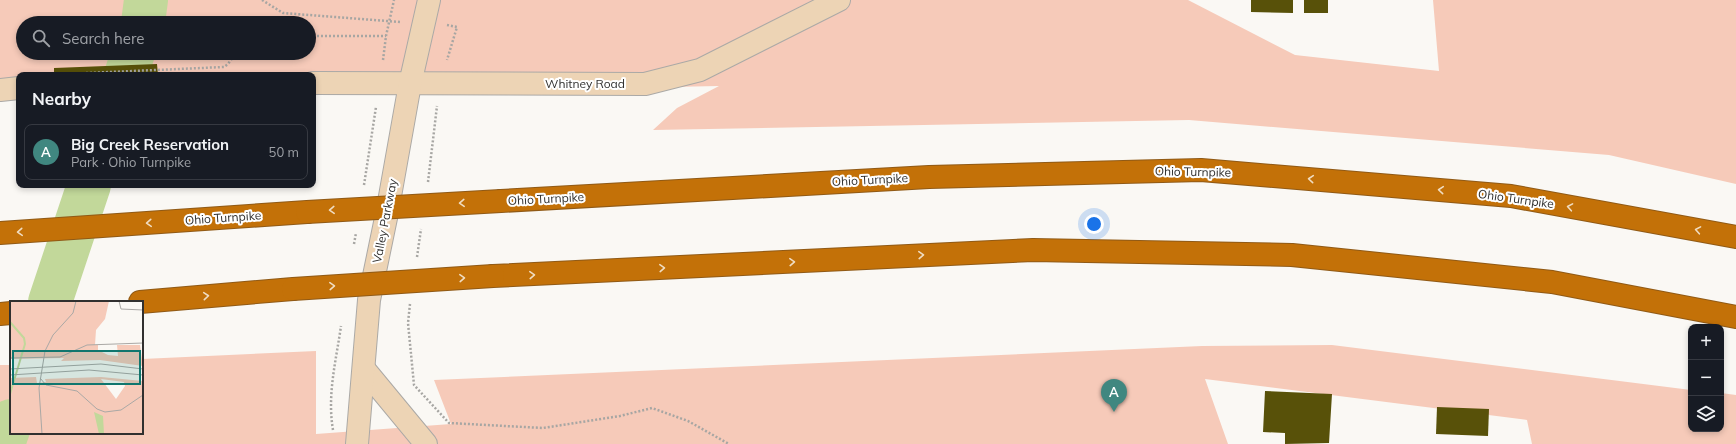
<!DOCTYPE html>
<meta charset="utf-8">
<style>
:root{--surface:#171b24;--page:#20242c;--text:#f1f3f6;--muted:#9ea1a6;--line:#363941;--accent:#408780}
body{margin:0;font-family:Mulish,sans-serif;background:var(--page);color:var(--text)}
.controls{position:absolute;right:12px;bottom:12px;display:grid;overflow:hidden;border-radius:8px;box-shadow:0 2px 6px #0003}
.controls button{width:36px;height:36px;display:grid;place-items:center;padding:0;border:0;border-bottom:1px solid var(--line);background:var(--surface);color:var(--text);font:20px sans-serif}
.you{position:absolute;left:1094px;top:224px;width:14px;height:14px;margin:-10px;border:3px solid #fff;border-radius:50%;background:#1a73e8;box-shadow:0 0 0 6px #1a73e833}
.badge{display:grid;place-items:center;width:26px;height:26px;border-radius:50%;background:var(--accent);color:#fff;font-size:13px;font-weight:700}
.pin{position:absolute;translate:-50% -33px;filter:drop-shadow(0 1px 2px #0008)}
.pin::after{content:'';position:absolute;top:21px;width:14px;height:12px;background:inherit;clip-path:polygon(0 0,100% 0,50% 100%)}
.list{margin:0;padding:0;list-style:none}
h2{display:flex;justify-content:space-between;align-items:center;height:52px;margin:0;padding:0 16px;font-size:17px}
h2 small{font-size:13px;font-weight:400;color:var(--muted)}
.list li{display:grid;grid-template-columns:26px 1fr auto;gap:12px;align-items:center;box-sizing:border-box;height:56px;margin:0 8px 8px;padding:0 8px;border:1px solid var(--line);border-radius:8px}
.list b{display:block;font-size:15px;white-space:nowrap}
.list p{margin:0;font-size:13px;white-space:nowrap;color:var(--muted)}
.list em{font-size:13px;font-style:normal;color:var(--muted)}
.icon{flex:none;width:22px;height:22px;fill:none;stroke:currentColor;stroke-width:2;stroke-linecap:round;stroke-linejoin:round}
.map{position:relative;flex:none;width:1736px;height:444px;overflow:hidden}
.search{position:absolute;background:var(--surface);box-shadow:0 2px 6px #0003;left:16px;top:16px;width:300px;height:44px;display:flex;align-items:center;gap:10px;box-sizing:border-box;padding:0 14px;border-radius:22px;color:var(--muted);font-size:15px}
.panel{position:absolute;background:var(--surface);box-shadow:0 2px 6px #0003;left:16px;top:72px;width:300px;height:116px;border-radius:8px}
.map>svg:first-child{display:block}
.green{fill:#f6cab9;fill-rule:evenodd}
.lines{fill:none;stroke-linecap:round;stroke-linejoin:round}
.river{stroke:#c2d89a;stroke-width:44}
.building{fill:#585109}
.secondary-casing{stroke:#aba9a6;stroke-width:24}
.highway-casing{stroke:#905a16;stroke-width:24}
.path{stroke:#a7a6a3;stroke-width:2.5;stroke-dasharray:2 2;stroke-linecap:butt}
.secondary{stroke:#edd4b5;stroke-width:22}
.highway{stroke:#c37108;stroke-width:22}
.highway-bridge-casing{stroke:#905a16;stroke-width:24;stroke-linecap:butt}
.highway-bridge{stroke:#c37108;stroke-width:22}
.oneway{stroke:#f0dcc1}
.labels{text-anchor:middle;stroke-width:4;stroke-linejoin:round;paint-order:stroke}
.street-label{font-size:12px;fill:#31302f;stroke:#fff}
.inset-river{fill:none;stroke:#c2d89a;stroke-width:2}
.inset-road{fill:none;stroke:#aaa8a5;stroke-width:1}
.view{fill:#0f766e;fill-opacity:0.15;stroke:#0f766e;stroke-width:2}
.inset-edge{fill:none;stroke:#31302f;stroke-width:2}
</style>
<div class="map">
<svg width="1736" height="444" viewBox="0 0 1736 444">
<rect width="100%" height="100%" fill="#faf8f4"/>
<g class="green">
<path d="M0,0H1188L1295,55L1439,71L1433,0H1736V184L1609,155L1189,120L653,130L677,108L719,86L313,94V75H19V99L0,100ZM23,23H309V53H23Z"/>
<path d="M1332,345L1691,390V429H1721V393L1736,395V444H1532L1527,420L1205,379L1228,444H0V365H11V433H142V359L316,351V434L451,424L434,380L1202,346Z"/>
</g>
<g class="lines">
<g class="river">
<path d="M143,23L146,0"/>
<path d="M126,75L133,53"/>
<path d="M50,302L89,185"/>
<path d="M3,444L11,421"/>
</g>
</g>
<g class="building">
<path d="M1251,0H1293V13L1251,12Z"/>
<rect x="1304" y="0" width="24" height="13"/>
<path d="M157,64L158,75H54V68Z"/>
<path d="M1265,391L1332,394L1329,443L1285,444V433L1263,432Z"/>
<path d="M1437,407L1489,409L1488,436L1436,434Z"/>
</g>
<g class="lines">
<g class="secondary-casing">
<g id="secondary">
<path d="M313,83L645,84L700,70L839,0"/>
<path d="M0,90L19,88"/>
<path d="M364,369L426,444"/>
<path d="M357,444L369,300L387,213L410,84L429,0"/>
</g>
</g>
<g class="highway-casing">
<g id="highway">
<path d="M501,201L929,177L1201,170L1511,196L1736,237"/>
<path d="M0,233L307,212"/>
<path d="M493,276L1033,250L1292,255L1552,282L1736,317"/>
<path d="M140,302L293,289"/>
<path d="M0,314L11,313"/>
</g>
</g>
<g class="path">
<path d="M262,0L283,13L400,22"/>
<path d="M447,25L457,27L447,60"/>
<path d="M309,36H386"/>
<path d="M383,60L386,36L394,0"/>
<path d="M42,75L224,67L228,64L236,53"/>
<path d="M428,182L437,106"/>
<path d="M364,185L376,107"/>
<path d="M354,244L356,233"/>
<path d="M417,257L421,229"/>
<path d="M410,304L408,323L414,385L449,423L543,428L620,416L652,408L688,421L729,444"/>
<path d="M333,430C327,395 336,361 341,326"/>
</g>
<use href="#secondary" class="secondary"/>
<use href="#highway" class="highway"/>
<g class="highway-bridge-casing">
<g id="highway-bridge">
<path d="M307,212L501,201"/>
<path d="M293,289L493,276"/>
</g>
</g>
<use href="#highway-bridge" class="highway-bridge"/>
</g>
<defs><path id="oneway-chevron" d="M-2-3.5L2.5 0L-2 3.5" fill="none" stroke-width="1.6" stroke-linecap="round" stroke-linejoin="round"/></defs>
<g class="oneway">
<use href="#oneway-chevron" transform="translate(1311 179) rotate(-175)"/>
<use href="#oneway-chevron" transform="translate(1441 190) rotate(-175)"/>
<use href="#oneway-chevron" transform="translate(462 203) rotate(177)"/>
<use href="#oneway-chevron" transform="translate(1570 207) rotate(-170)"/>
<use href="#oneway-chevron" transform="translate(332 210) rotate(177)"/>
<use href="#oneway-chevron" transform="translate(149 223) rotate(176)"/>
<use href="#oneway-chevron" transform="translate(1698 230) rotate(-170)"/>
<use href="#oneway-chevron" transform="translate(20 232) rotate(176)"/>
<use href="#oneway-chevron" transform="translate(921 255) rotate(-3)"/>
<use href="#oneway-chevron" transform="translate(792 262) rotate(-3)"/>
<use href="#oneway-chevron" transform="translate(662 268) rotate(-3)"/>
<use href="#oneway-chevron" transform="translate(532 275) rotate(-3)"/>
<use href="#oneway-chevron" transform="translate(462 278) rotate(-3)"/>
<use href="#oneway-chevron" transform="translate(332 286) rotate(-3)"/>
<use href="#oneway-chevron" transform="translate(206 296) rotate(-5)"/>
</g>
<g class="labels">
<g class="street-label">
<text x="585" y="88">Whitney Road</text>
<text transform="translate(1193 172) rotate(1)" y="4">Ohio Turnpike</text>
<text transform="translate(870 180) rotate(-3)" y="4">Ohio Turnpike</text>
<text transform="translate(546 199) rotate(-3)" y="4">Ohio Turnpike</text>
<text transform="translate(1516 199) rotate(8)" y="4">Ohio Turnpike</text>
<text transform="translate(223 218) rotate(-4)" y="4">Ohio Turnpike</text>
<text transform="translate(385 221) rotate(-79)" y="4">Valley Parkway</text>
</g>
</g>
<g transform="translate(10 301)">
<rect width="133" height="133" fill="#faf8f4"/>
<path d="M0,0H99L95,18L86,29L85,44H88V49L98,54L108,55L107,44H130L133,65L90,59L51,60L54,57L0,58ZM26,76L27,82L36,81L35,78L91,76L133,80V133H0V77ZM91,78L114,81L115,85L106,98Z" fill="#f6cab9" fill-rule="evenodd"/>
<path d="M84,111L93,115L94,133H89Z" fill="#c2d89a"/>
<path class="inset-river" d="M0,21L14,37L15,43L0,93"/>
<path class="inset-road" d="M109,0L111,8L133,9M0,57L50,56L77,44L133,42M0,68L91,63L133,68M0,74L79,69L133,74M30,77L36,84L67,90L87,108L95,111L111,109L133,94M32,133L29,87L35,50L43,34L63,12L66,0"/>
<path class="view" d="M3,50H130V83H3Z"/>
<rect width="133" height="133" class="inset-edge"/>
</g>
</svg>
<div class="controls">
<button>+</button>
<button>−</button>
<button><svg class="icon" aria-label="layers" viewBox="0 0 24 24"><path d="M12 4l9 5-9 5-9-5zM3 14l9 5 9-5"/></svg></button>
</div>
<div class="you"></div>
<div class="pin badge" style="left:1114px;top:412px">A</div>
<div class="search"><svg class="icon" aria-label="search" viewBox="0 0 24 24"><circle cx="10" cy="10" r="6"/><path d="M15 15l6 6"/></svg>Search here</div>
<section class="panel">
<h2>Nearby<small></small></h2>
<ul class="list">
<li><span class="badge">A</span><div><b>Big Creek Reservation</b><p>Park · Ohio Turnpike</p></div><em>50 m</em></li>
</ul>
</section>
</div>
